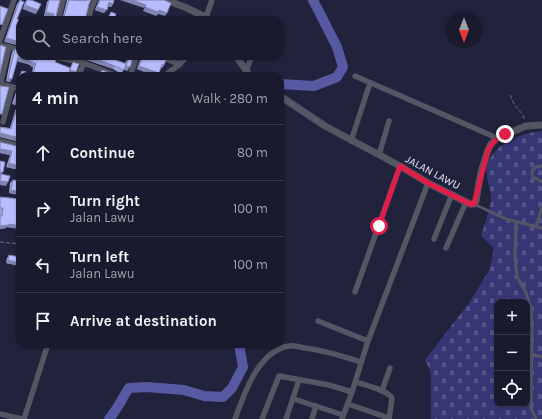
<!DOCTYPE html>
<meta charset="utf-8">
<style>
:root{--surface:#191a2d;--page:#222335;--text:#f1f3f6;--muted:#9fa1aa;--line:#373849}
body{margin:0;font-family:Karla,sans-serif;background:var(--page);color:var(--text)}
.controls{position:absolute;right:12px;bottom:12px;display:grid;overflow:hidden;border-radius:8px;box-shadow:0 1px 3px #0004}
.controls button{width:36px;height:36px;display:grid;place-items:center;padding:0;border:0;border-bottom:1px solid var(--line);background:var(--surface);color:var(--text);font:20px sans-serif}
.compass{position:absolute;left:446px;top:12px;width:36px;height:36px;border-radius:50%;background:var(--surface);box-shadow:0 1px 3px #0004;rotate:180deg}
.stop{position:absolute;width:12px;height:12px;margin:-9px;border:3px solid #e11d48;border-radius:50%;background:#fff}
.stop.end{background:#e11d48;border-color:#fff;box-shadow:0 1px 4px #0008}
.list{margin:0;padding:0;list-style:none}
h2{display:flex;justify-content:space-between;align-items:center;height:52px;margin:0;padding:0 16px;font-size:17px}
h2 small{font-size:13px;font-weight:400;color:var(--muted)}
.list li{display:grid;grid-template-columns:26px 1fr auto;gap:12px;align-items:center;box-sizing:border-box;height:56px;padding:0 16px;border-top:1px solid var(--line)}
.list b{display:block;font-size:15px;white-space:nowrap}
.list p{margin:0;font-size:13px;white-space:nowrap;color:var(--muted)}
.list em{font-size:13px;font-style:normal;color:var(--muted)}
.icon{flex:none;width:22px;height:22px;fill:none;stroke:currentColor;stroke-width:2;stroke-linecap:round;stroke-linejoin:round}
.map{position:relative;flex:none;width:542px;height:419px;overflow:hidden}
.search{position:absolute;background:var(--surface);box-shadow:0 1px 3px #0004;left:16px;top:16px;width:268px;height:44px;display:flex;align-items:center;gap:10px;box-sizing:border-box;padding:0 14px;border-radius:12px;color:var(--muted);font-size:15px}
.panel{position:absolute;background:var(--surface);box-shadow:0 1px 3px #0004;left:16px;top:72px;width:268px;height:276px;border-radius:12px}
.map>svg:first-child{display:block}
.cemetery{fill:url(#cemetery-stones);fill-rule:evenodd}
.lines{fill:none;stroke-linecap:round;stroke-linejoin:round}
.river{stroke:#575aa2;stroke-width:10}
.path{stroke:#6c6e84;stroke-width:1;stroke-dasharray:4 2;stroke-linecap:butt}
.service{stroke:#545663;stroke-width:3}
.minor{stroke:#545663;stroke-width:5.5}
.tertiary{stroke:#545663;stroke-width:7}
.wall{fill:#9da2da}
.shaded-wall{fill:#7f84b1}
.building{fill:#b6bcfd;stroke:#7f84b1}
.route{stroke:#e11d48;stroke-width:5}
.labels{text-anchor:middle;stroke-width:4;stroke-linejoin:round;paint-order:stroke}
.street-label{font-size:11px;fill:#e6e9fa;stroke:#21223c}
</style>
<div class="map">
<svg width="542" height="419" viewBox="0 0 542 419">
<defs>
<pattern id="cemetery-stones" width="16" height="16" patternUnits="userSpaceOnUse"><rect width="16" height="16" fill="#363675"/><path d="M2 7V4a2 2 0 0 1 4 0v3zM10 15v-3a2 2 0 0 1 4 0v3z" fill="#53538a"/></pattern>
</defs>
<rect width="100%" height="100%" fill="#21223c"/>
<path class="cemetery" d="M542,131V419H431V372L425,360L469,303L490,269L494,248L481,236C484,226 492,205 491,196C490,186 485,176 487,166C493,143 522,133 542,131ZM497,302H527V404H497Z"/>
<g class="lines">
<g class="river">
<path d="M280,84L314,86L337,77L343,67L337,47L313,0"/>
<path d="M109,419C117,410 122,398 129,388L147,387L184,390L204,396L223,397L232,388L243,367L239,344"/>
</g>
<g class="path">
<path d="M510,95L514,104L523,115L524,119"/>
<path d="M0,242L20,244"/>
</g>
<g class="service">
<path d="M542,166C535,166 530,170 533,177L542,182"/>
<path d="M474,204L506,219L542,228"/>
<path d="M516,222L515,258L517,276L527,295L531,309L532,323L531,408L536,419"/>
<path d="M536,227L542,207"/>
<path d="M531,354L542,357"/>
</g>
<g class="minor">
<path d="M58,20L63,0"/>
<path d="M88,20L91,9L95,0"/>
<path d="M205,20L212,0"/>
<path d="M0,40L14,0"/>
<path d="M0,45L20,50"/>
<path d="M50,56L84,63L118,76"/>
<path d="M156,56L180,64"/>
<path d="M246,71L252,56"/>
<path d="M78,76L84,63"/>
<path d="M130,76L137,56"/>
<path d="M164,76L180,64L187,56"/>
<path d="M355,76L497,138"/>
<path d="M0,84L20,89"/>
<path d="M0,86L9,47"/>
<path d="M3,122L12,88"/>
<path d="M0,141L20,146"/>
<path d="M351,141L370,83"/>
<path d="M379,155L389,121"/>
<path d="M434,239L452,194"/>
<path d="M446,248L466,202"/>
<path d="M355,292L400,166"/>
<path d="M318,321L368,341"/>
<path d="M356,382C365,385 387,390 392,398L389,419"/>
<path d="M382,391L390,368"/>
<path d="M294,399L343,415"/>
<path d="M348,404L389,418"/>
<path d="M0,414L22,419"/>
<path d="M24,419L48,344"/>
<path d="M235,419C244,394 258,351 289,346C294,345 300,347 304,348C324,350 342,356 361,362"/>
<path d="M262,419L279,376L329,385L352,392"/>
<path d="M286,419L299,380"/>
<path d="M312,419L316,406"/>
<path d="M342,419L352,392L368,341L428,183"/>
</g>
<g class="tertiary">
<path d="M166,0L187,8L211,20"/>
<path d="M236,56L250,76"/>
<path d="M280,96L325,126L400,166L428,183L470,204H474L476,201L481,172L488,150L491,144L497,138L526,126L542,125"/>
</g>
</g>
<g class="wall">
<path d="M20,0L17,19L20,21L4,42L17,4Z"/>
<path d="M27,0H31L36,14L23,9L25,2Z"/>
<path d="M49,0H60L56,16L59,20H51V18L44,16L47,2Z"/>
<path d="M67,0H91L89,4L86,16L87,19L62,20Z"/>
<path d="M99,0H114L113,4L111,7L108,6L104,13L95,10Z"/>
<path d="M111,12L114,20H107L109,15Z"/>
<path d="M15,49L55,62L70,68L73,62L74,75L69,72L68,76H20V85L17,84L20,74L22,71L32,73L33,67L30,66L31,65L17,61L10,82L6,81L12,52Z"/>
<path d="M75,56H117L116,60L125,63L127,60L129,56L127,71L124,69L121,74L113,69L84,59V58Z"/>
<path d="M141,56H156L164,65L162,68H161L147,73L152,76H145L147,73L137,69L141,57Z"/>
<path d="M18,89H20V123H18V125L20,142L0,137V127L10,128L17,105L12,104L16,92Z"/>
<path d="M0,142L20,147V170L6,167L10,155L0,153Z"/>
<path d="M13,180L20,181V195L9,193L10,183Z"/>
<path d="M0,197L20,199V229L7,227L6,228L0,229Z"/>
<path d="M20,254V266L6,263L7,258L9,255L18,257Z"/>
</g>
<g class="shaded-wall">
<path d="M120,0H132L146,5L144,8Z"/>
<path d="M109,2L113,4L111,7L107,6Z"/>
<path d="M25,5L38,10L36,14L23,9Z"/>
<path d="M97,7L107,10L104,13L95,10Z"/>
<path d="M145,7L159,10L167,13L165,16L158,14L156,16L143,11Z"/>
<path d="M46,12L54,14L51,18L44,16Z"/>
<path d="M6,38L20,42V46L4,42Z"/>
<path d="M75,56H86L84,58Z"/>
<path d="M86,56H89L115,66L113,69L84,59Z"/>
<path d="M18,57L33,62L31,65L16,61Z"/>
<path d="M33,63H36L33,67L30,66Z"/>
<path d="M126,66L130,67L127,71L123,69Z"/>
<path d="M139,66L159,73L157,76H155L137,69Z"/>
<path d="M70,70L76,72L74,75L68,72Z"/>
<path d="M8,78L12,79L10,82L6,81Z"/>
<path d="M20,81V85L17,84Z"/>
<path d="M15,101L19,102L17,105L12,104Z"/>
<path d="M0,133L20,138V142L0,137Z"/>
<path d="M1,149L12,151L10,155L0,153Z"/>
<path d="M9,163L20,166V170L6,167Z"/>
<path d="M0,172H3L0,176Z"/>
<path d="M0,181L8,182L6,186L0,185Z"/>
<path d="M11,190L20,192V195L9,193Z"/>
<path d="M9,224L20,226V229L7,227L6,228L0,229V226Z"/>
<path d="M8,260L20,263V266L6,263Z"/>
</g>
<g class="building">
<path d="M20,0L24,2L17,19L20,21V42L6,38Z"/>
<path d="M27,0H31L41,4L38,10L25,5Z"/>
<path d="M49,0H60L56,16L59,20H52L54,14L46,12Z"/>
<path d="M69,0L86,1V0H91L89,4L86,16L87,19L88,20H62H63Z"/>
<path d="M100,0H114L113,4L109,2L107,10L97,7Z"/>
<path d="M132,0H164L171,3L167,13L159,10L158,12L145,7L146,5Z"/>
<path d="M0,6L8,9L2,25L0,24Z"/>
<path d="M111,12L116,14L114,20H108Z"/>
<path d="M145,16L155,20H143Z"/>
<path d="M134,17L143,20H133Z"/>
<path d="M0,45L6,47L0,73Z"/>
<path d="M15,49L20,50V56H51L57,58L55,62L70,68L68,76H21L22,71L33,74L36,63H33V62L18,57L12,79L8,78Z"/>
<path d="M89,56H117L116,60L126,64L124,70L115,66Z"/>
<path d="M129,56L133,58L130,67L126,66Z"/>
<path d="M143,56H156L166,60L164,65L162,64L159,73L139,66Z"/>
<path d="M73,62L79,64L76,72L70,70Z"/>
<path d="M102,70L119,76H100Z"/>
<path d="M147,73L152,76H146Z"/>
<path d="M0,86L9,87L2,114H0Z"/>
<path d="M18,89H20V121H19L18,125L20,128V138L0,133V127L11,129L19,102L15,101Z"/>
<path d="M0,142L20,147V166L9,163L12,151L1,149L0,153Z"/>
<path d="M0,161L5,162L3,172H0Z"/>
<path d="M1,174L10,176L8,182L0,181Z"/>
<path d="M13,180L20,181V192L11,190Z"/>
<path d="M0,197L20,199V226L9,224V225L0,226V228V216H2L3,208H0Z"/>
<path d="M20,254V263L8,260L9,255L19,257Z"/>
</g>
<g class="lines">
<path class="route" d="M379,226L400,166L428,183L470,204H474L488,150C492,142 497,138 505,134"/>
</g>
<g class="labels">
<g class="street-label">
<text transform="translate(433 172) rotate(28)" y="4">JALAN LAWU</text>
</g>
</g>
</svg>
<div class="controls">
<button>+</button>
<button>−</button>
<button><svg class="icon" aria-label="locate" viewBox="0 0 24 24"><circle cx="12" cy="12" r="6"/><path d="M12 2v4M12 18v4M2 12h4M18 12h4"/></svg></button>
</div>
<svg class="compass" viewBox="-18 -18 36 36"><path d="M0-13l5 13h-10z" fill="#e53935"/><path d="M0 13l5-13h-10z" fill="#9fa1aa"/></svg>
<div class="stop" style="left:379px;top:226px"></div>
<div class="stop end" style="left:505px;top:134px"></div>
<div class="search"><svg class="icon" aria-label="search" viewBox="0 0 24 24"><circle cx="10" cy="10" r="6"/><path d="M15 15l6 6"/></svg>Search here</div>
<section class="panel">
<h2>4 min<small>Walk · 280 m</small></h2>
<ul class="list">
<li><svg class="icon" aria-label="ahead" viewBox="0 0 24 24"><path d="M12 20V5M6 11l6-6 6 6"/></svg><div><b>Continue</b></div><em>80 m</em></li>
<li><svg class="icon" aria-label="right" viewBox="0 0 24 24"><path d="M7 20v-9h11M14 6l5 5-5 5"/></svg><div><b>Turn right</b><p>Jalan Lawu</p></div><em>100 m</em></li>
<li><svg class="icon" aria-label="left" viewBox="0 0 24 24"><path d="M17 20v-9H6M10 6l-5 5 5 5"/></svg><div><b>Turn left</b><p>Jalan Lawu</p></div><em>100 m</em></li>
<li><svg class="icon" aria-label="arrive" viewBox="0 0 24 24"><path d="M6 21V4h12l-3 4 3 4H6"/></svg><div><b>Arrive at destination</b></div></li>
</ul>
</section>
</div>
